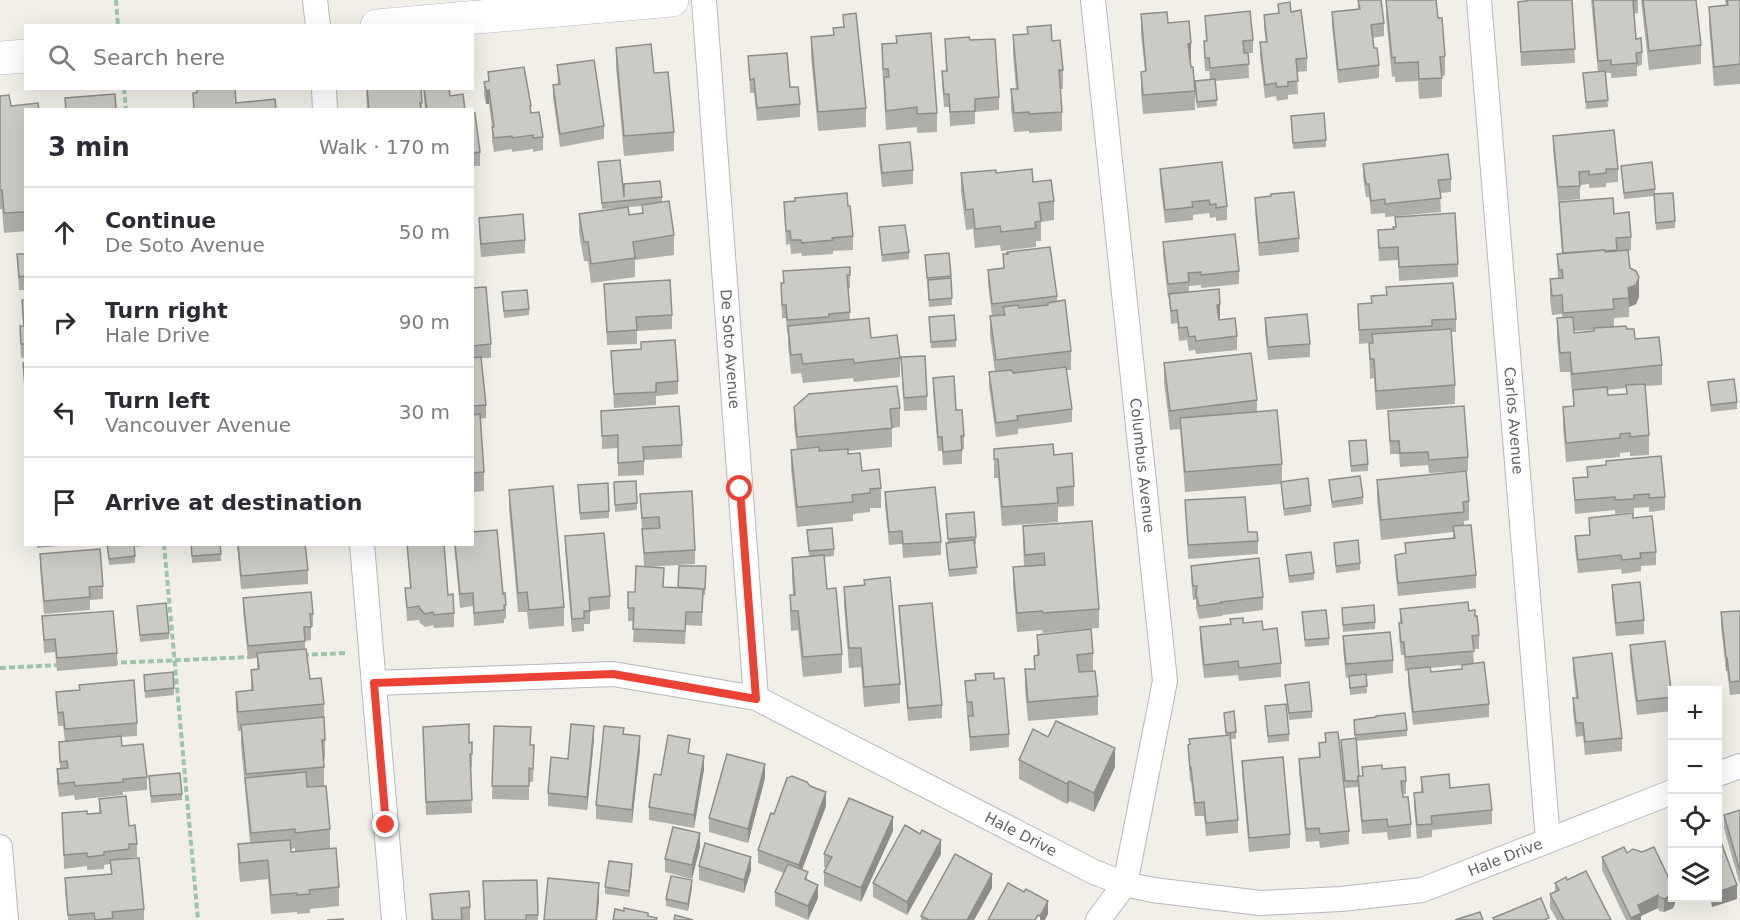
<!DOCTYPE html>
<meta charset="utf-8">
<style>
:root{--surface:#fff;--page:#f7f7f7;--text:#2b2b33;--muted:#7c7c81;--line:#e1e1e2}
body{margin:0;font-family:"DejaVu Sans",sans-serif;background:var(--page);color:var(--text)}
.controls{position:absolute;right:18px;bottom:18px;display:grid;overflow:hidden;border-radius:0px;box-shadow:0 6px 24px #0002}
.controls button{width:54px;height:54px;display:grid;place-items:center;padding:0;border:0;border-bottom:2px solid var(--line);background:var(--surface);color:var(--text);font:30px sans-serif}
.stop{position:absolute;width:18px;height:18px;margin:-14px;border:4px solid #ea4335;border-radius:50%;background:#fff}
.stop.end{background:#ea4335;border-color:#fff;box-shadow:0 2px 6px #0008}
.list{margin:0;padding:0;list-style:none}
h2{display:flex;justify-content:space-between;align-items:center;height:78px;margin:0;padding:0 24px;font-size:26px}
h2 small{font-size:20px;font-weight:400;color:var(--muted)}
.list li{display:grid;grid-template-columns:39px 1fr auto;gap:18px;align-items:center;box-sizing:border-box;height:90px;padding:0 24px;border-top:2px solid var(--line)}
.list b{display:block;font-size:22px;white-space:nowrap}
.list p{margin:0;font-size:20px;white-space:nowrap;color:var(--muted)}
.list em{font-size:20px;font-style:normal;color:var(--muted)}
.icon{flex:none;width:33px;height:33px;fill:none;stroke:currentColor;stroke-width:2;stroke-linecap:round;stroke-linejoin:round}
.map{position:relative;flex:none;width:1740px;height:920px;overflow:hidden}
.search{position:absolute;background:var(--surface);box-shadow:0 6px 24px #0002;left:24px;top:24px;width:450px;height:66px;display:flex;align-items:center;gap:15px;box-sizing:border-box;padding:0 21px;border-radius:0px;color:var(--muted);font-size:22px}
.panel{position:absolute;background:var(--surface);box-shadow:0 6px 24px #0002;left:24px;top:108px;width:450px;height:438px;border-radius:0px}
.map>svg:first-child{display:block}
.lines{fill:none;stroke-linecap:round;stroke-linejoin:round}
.minor-casing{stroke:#b5b8bc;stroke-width:26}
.secondary-casing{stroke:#b6babf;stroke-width:34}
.path{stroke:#9cc7a9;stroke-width:4;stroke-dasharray:6 3;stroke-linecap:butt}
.minor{stroke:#fff;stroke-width:24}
.secondary{stroke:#fff;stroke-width:33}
.wall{fill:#afaea9;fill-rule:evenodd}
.shaded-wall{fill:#8f8d8a}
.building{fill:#cccac5;stroke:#8f8d8a;stroke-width:1.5}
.route{stroke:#ea4335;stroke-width:8}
.labels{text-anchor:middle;stroke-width:6;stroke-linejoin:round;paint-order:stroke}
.street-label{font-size:15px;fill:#5f6368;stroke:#fff}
</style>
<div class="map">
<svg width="1740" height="920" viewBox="0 0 1740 920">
<rect width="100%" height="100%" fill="#f1efe8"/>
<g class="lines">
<g class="minor-casing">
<g id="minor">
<path d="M315,0L318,26"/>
<path id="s1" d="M704,0L756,698"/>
<path id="s2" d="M1093,0L1165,681L1125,884L1098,920"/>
<path id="s3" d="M1479,0L1548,840"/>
<path d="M324,88L325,110"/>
<path d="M362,544L394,920"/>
<path id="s4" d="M374,683L613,674L756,698L1094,872L1125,884L1153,890L1260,903L1341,899L1422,890L1672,792"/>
<path d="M1718,774L1740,766"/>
<path d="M0,847L6,920"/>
</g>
</g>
<g class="secondary-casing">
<g id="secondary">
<path d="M377,26L672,0"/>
<path d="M0,58L26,56"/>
</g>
</g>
<g class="path">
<path d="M116,0L118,26"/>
<path d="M124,88L126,110"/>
<path d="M164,544L198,920"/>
<path d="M303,655L347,653"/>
<path d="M112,663L251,657"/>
<path d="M0,668L59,665"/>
</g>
<use href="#minor" class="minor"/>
<use href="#secondary" class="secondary"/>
</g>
<g class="wall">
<path d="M1358,0L1384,23V36L1373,38L1374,48L1379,65V78L1338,83L1332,26V12L1358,9Z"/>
<path d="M1386,0L1438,18L1445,56V75L1442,76V97L1419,99L1418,81L1395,82V76L1392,77L1386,17Z"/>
<path d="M1526,0H1572L1575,63L1521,66L1518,2L1526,1Z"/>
<path d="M1591,0H1638V13L1634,14L1636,39L1642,52V65L1637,66V76L1611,78V73H1606L1608,107L1586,109L1583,73L1598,72Z"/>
<path d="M1641,0H1696L1701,45V64L1649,70Z"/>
<path d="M1725,0H1740V84L1714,86L1709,26V7L1726,5Z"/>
<path d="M1278,4L1291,12L1307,58V71L1297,72L1298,94L1288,95V99L1277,101L1276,96L1265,98L1260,56V42H1266L1264,28V15L1278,13Z"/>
<path d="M1141,14L1168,23L1191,62V67L1195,83L1210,80L1209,71H1205L1204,54V41H1206L1205,16L1253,40V53H1248L1249,78L1215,81L1217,106L1197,108L1195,93V110L1143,114L1141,91V72L1145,71L1141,34Z"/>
<path d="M843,15L866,108V127L818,131L811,56V37L833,35V28L843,27Z"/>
<path d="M1013,35L1052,41L1063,70V89H1060L1062,112V131L1029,133V131L1014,132L1011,109V89H1016L1013,54Z"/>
<path d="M896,36L937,113V132L917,133V127L886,130L882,64V44L896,43Z"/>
<path d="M945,39L970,40L999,97V110L975,112V124L950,126L949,107H944L942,84V71H946Z"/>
<path d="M616,48L654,73L674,132V151L624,156L616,67Z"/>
<path d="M748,56L790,87L800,104V117L757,121L754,93H750Z"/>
<path d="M557,65L604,126V139L560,147L553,98V85L558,84Z"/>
<path d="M488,72L531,113L543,137V150L533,152V149L512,152V149L494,152L492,141V127L489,104H486L484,95V82H488Z"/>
<path d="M366,88H421L422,110H367Z"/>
<path d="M423,88H449L450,96L465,110H425Z"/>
<path d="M0,96L11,106L26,110V231L4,233L2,209H0Z"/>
<path d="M472,113L480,152V166H472Z"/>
<path d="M1291,116L1326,140V147L1293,149Z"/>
<path d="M1553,136L1618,169V182L1606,183V187L1589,188V184L1580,185V199L1558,201L1553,149Z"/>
<path d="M879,145L913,170V184L882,187L879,158Z"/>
<path d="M598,162L624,197H662V202L674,235V255L635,260V277L591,283L588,261H584L579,233V214L621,208L602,209ZM642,206V213L629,215V207Z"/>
<path d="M1363,164L1451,179V192L1440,193L1441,212L1385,217V213L1371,214L1369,197H1366L1363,177Z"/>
<path d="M1621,166L1655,189V194L1675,221V228L1656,230L1654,196L1624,199Z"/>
<path d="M1160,169L1227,206V220L1216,221V217L1210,218L1209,213L1193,215V220L1165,223L1160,182Z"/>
<path d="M961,173H996L1033,182L1054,201V220L1041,222V241H1036V247L1001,251L1000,245L975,248L973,229L966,230L961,192Z"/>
<path d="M1255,198L1299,238V252L1259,256L1255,211Z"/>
<path d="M784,202L848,206L853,236V250L833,251V254L802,256L801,253L791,254L790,244L786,245Z"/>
<path d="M1559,202L1614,214L1631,237V250L1628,251L1630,268L1639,297L1636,304L1629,307V317L1614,318V327L1627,329L1635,339L1662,365V385L1645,386L1649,435V455L1630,456V452L1620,453V457L1566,462L1563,426V407L1573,406V393H1572L1570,372H1560L1557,338V318H1562V314L1552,315L1550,299V279H1558L1557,254H1562L1559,216ZM1594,330V331L1574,333V331ZM1626,388V394L1608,395L1607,390Z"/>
<path d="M1395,217L1458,264V277L1399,281L1398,260L1379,261L1378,243V230L1393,229L1395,227Z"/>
<path d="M479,218L525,240V253L481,257L479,231Z"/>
<path d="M879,227L909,252V259L882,262Z"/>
<path d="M1163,242L1239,271V284L1201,288V285L1189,286V292L1220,318H1219V320L1237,336V350L1196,354L1195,350L1189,351L1187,340L1179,341L1177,323L1171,324L1169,298H1168L1163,255Z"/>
<path d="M17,254H26V290H19Z"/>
<path d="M1003,254L1057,296V301L1071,351V370H1066L1072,409V422L1018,429V434L996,437L989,386V372H995L990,336V316H992L988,284V270L1003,269Z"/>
<path d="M925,255L951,276L952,305L929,307Z"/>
<path d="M783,271L850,275V288H848L850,320L871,338L900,358V377L854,382L853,378L803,383L801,373L791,374L788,346V333H787L786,318H782L781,296V283H783Z"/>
<path d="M604,284L672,315V329L637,331V344L607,345Z"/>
<path d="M1386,287L1456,319V332H1451L1455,385V404L1376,410L1374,378L1370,379L1369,343L1359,344L1358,304L1371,303V296L1386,295Z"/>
<path d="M472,288L491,344V358H481L486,405V418L480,419L484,472V491L472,492Z"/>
<path d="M502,292L529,309V315L504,318Z"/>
<path d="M22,300H26V357L21,358L20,326H23Z"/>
<path d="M929,317L956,340V347L931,348Z"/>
<path d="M1265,318L1310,344V357L1268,360L1265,332Z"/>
<path d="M641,349L678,381V394L656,396V405L614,408L611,351Z"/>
<path d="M901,357L927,396V410L904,411Z"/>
<path d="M26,362V402L23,376V363Z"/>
<path d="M1164,363L1257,400V412L1282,464V482L1311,505V512L1284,516L1281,484L1185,492L1180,429L1170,430L1164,383Z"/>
<path d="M933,378L956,410L964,436V449H962V464L943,465L942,451H938L933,391Z"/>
<path d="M1708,382L1737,402V409L1711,412Z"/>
<path d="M794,407L900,408V427L892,428V447L848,451V454L862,471L881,488V508H870V512L853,514V521L797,527L791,469V450L797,449L794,426Z"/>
<path d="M601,411L682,445V458L644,460V475L618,476V448L602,449Z"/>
<path d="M1388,411L1468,457V471H1466L1469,501V520L1464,521V525L1476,575V588L1398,596L1395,568V555L1405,553V543L1453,538V532L1381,540L1377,499V480L1464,471L1429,473L1428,465L1400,467L1399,454H1390Z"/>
<path d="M1349,441L1368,464V471L1351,472Z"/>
<path d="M994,449L1054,455L1074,486V506L1058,507V522L1002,526L998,478H994Z"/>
<path d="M1587,467L1665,497V510L1649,512V507L1634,508V512L1615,514V510L1575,514L1573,478L1587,477Z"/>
<path d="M1329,480L1363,497V504L1332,508Z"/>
<path d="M614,482L637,503V510L615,512Z"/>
<path d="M509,490L564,607V626L529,629L527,612H518L509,509Z"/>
<path d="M578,492L609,511V518L580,520Z"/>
<path d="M885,492L941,542V555L903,558L902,544L889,545L885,505Z"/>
<path d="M640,494L695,550V564L645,567L664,587L678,588L706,566L705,595H703L702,626L686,625L685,644L633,642L634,621H628V592H635L644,567Z"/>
<path d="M1185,500L1248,532L1258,541V554L1188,559Z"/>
<path d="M946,514L976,537V544H974L977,574L949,577L946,550V543H948Z"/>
<path d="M1589,518H1633L1656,552V565L1641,566V571L1622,574L1621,569L1578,573L1575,549V536L1589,535Z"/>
<path d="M1023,526L1099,609V628L1043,633L1042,630L1017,632L1013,586V567L1024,566L1023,545Z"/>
<path d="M807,530L834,549V556L824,557L827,589L842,654V673L803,677L798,630L791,631L790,614V595H793L792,578V558L809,557Z"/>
<path d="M565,536L610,596V609L590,611V624H584V631L572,632L565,550Z"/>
<path d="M1334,543L1360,563V570L1336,573Z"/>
<path d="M37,544H84L37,548Z"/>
<path d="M107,544L135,556V563L109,565Z"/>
<path d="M135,544H148V545L136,547Z"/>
<path d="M191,544H220L221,561L192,563Z"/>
<path d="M237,544L308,570V584L241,589Z"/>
<path d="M407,544H444L448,595L454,613V627L434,628L433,625L425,627L420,623L419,620L407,621L405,588H410Z"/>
<path d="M454,544H472L503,594L506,605V618L504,619V623L474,626L473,606L460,608Z"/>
<path d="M40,554L103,586V599L90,600V610L44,614L40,568Z"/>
<path d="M1286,555L1314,573V580L1289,583Z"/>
<path d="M1191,566L1263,597V610L1222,615V616L1199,619L1196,608V599L1193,600L1191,579Z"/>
<path d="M864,580L900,684V703L864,707L861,667L849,668L844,606V587L864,585Z"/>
<path d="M1612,585L1644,620V634L1616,636L1612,598Z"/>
<path d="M243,598L313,614V627H311V640L305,641V649L310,679L324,704L325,740V759H324V786L330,829V848L339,887V906L310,909V913L297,914V912L271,914L268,879L240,882L238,863V844L250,843L241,744V731H238L236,711V692L251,690V670H257V658L248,659L243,611ZM295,848V851L291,852V849Z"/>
<path d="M137,606L169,633V639L140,642Z"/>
<path d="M899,606L942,705V718L908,721L899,619Z"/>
<path d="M1342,608L1375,622V629L1343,632Z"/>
<path d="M1400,609L1469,611L1479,635V649H1473L1474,663L1489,704V717L1413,725L1408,683V670L1405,671L1404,655H1401L1399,637V623H1400ZM1462,665V669L1431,672L1430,668Z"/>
<path d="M1740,611V694L1730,695L1727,671H1726L1721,626V612Z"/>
<path d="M1302,612L1329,638V645L1305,647Z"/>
<path d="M42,616L117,653V666L57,671L55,652L44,653Z"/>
<path d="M1230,619L1243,623L1281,663V677L1239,681L1238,675L1204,678L1200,641V627L1230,624Z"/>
<path d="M1037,635L1093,653V671L1098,696V715L1028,721L1025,689V669H1034V656L1037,655Z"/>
<path d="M1343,636L1393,660V673L1366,676L1367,693L1350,695L1349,677L1346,678L1343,649Z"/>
<path d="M1630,645L1672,697V711L1637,715L1630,659Z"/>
<path d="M1573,658L1622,738V751L1585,755L1583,736L1576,737L1573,712V698H1576L1573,671Z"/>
<path d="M975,674L994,679L1009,734V747L970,751L968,716H972V715L967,716L965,681L975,680Z"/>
<path d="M144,675L174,688V695L145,698Z"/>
<path d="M1285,685L1312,711V718L1289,720Z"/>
<path d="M56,692L137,723V736L121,737L122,746L147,777V790L123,792V795L75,800L74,795L59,797L57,783V769H60L59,742L65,741L63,726H58Z"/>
<path d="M1265,706L1289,734V741L1268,743Z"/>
<path d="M1224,713L1236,732V739H1230L1238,820V833L1206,836L1204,816H1195L1191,782H1190L1188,745L1226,735Z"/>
<path d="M1354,720L1407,730V736L1357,741L1359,776H1362V767L1382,769L1406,781V794H1402L1411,824V837L1388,840L1387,832L1362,834L1358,787L1345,788L1341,747V740L1355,738Z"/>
<path d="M494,726L531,745H534L533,782H529V800L492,799Z"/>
<path d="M423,727L469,743L472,742V767H470L472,813L426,815Z"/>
<path d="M1325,733L1349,831V844L1320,848L1319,841L1306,842L1299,772V759L1319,757V743L1325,742Z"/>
<path d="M594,739L587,810L548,806V793L568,759Z"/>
<path d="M640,749L632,823L596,819V805Z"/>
<path d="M690,753L704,769L694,828L649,820V807L661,775Z"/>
<path d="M1019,760L1115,767L1094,812L1069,801L1067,804L1019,779Z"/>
<path d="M1242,761L1290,834V848L1249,852L1242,774Z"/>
<path d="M149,776L182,794V800L151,803Z"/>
<path d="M1421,777L1450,788L1492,810V824L1432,830V837L1417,839L1414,807V793H1421Z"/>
<path d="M765,778L748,843L709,832V818Z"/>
<path d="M99,799L129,826L137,844V857L129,858V859L144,909V920H68L65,891V878L111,874L110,864L104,865V869L87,870V866L64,869L62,813L87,814L99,813Z"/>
<path d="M826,806L802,869L818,898L808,920L775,906V892L784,873L758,863V850L774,814Z"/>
<path d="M1740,810V885L1724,828V815Z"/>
<path d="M893,831L861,902L824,886V872L827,868L824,867V854Z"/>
<path d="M700,847L692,879L665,872V859Z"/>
<path d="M1627,853L1675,897V904L1673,908L1664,912L1659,911L1658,908L1641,916V920H1626L1602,870V857Z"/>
<path d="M941,854L907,915L873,897V883Z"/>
<path d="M699,866L751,870L744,893L699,880Z"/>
<path d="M632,871L629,897L605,894V887Z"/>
<path d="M537,880L538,920H484L483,881Z"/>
<path d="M1567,880L1611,920H1557L1550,908V894L1555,892V883Z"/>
<path d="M692,887L688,911L666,906V899Z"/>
<path d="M992,888L974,920H921V916Z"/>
<path d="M430,894L470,907V920H431Z"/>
<path d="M1709,897H1718L1737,899L1712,907Z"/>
</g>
<g class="shaded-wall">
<path d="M1191,43V62L1188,63V44Z"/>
<path d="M489,90V104H486V91Z"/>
<path d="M1639,277V297L1636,304L1629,307L1628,288Z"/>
<path d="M1220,304V318H1217V305Z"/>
<rect x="1726" y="658" width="1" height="13"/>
<path d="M594,726V739L587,810V797Z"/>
<path d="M640,736V749L632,823V810Z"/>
<path d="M1115,748V767L1094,812V793Z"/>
<path d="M704,756V769L694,828V815Z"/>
<path d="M765,764V778L748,843V829Z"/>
<path d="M1069,781V801L1067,804V784Z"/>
<path d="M826,792V806L799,878V865Z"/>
<path d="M893,817V831L861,902V888Z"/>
<path d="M700,833V847L692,879V865Z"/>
<path d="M941,840V854L907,915V902Z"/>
<path d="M751,857V870L744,893V880Z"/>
<path d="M632,864V871L629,897V891Z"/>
<path d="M992,874V888L974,920H967Z"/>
<path d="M692,880V887L688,911V904Z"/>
<path d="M599,883V902L597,920H596Z"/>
<path d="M818,885V898L808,920V906Z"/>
<path d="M1737,885V899L1712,907V897H1718V892Z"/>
<path d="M1658,895V908L1641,916V920H1631V918L1638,905Z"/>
<path d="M1672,895V897H1675V904L1673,908L1664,912V899Z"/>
<path d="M1048,901V914L1045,920H1040V916Z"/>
</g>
<g class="building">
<path d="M1358,0H1381L1384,23L1371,25L1374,48H1377L1379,65L1338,70L1332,12L1360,9Z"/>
<path d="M1386,0H1436L1438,18H1442L1445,56L1440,57L1442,78L1419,79L1418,62L1395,63V57L1392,58Z"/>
<path d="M1527,0H1572L1575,49L1521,52L1518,2L1527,1Z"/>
<path d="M1593,0H1637L1633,1L1636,39L1641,38L1642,52L1636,53L1637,63L1611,65V60L1598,61Z"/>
<path d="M1643,0H1696L1701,45L1649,51Z"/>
<path d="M1727,0H1740V64L1714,67L1709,7L1728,5Z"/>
<path d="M1290,2L1291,12L1301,10L1307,58L1296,59L1298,81L1288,82V86L1277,87L1276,83L1265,85L1260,42H1267L1264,15L1279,13L1278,4Z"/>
<path d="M1250,11L1253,40L1243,41L1244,53H1248L1249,64L1210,68L1209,58H1205L1204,41H1207L1205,16Z"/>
<path d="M1167,12L1168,23L1189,21L1191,43L1188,44L1191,67H1193L1195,91L1143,95L1141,72L1146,71L1141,14Z"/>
<path d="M856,13L866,108L818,112L811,37L834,35L833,28L844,27L843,15Z"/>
<path d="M1051,25L1052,41L1060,40L1063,70H1059L1062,112L1029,114V112L1014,113L1011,89H1018L1013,35L1028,34L1027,27Z"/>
<path d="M931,33L937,113L917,114V107L886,111L884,77H889L888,69H883L882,44L897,43L896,36Z"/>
<path d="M969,37L970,40L995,39L999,97L975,99V111L950,112L949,94H944L942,71H947L945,39Z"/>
<path d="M651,44L654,73L668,72L674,132L624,136L616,48Z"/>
<path d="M787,53L790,87H798L800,104L757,108L754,79L750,80L748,56Z"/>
<path d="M594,60L604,126L560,134L553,85L560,84L557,65Z"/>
<path d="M524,67L531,106H530L531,113L539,112L543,137L533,138V135L512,138V136L494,138L492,127H494L489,90L486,91L484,82L489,81L488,72Z"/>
<path d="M1605,71L1608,100L1586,102L1583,73Z"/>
<path d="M1215,79L1217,100L1197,102L1195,81Z"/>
<path d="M197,88H235L236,103L275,99L276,110H194L193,93H197Z"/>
<path d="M367,88H421L422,103H420L421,110H369Z"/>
<path d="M424,88H449L450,96L463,94L465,110H427Z"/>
<path d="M115,94L116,110H66L65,98Z"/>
<path d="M9,95L11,106L38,103L39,110H26V212L4,213L2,190H0V96Z"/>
<path d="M472,113H475L480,152L472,153Z"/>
<path d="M1324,113L1326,140L1293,143L1291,116Z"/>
<path d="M1614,130L1618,169H1606V173L1589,175V171L1579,172L1580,186L1558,187L1553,136Z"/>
<path d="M910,142L913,170L882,173L879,145Z"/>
<path d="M1448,154L1451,179L1438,180L1441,198L1385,204V199L1371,201L1369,184H1366L1363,164Z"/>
<path d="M620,160L624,197V184L660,181L662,197L602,203L598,162Z"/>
<path d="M1222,162L1227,206L1216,208V204L1210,205L1209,200L1192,202L1193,207L1165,210L1160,169Z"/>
<path d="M1652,162L1655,189L1624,193L1621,166Z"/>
<path d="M1032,169L1033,182L1051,180L1054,201L1039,203L1041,221L1035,222L1036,228L1001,232L1000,226L975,229L973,209L966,210L961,173L996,170V173Z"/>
<path d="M1294,192L1299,238L1259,243L1255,198L1271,196V194Z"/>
<path d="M847,193L848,206H850L853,236L832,238L833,240L802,243L801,240H791L790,231H786L784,202L795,201V198Z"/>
<path d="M1673,193L1675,221L1656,223L1654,194Z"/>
<path d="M1613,198L1614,214L1629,212L1631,237L1616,238L1617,250L1605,251V250L1563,253L1559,202Z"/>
<path d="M669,201L674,235L633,242L635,258L591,264L588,242H584L579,214L628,207L629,215L643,213L642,205Z"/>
<path d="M1455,213L1458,264L1399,267L1398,247L1379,248L1378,230L1394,229L1393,227H1396L1395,217Z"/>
<path d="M523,214L525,240L481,244L479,218Z"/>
<path d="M905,225L909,252L882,255L879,227Z"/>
<path d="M1235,234L1239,271L1201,275V272L1188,273L1189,282L1168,284L1163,242Z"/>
<path d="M1050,247L1057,296L992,304L988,270L1004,268L1003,254H1008L1007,252Z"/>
<path d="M1605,250V252L1628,250L1630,268L1636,271L1639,277L1636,285L1628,288L1629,298L1613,299L1614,309L1563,313L1562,295L1552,296L1550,279L1563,278L1562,270H1559L1557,254Z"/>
<path d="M949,253L951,276L927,278L925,255Z"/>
<path d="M17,254H26V276L19,277Z"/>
<path d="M850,267V275H847L850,312L829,314V317L787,320L786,305H782L781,283H784L783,271Z"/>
<path d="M951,278L952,298L929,300L928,280Z"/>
<path d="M670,280L672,315L636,317L637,330L607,332L604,284Z"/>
<path d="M1453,283L1456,319L1432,320V326L1359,330L1358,304L1372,303L1371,296L1387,295L1386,287Z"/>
<path d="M486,287L491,344L472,346V288Z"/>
<path d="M1219,289L1220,304L1217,305L1219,320L1235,318L1237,336L1196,341L1195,336L1189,337L1187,327L1179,328L1177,310L1171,311L1169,294Z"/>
<path d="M527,290L529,309L504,311L502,292Z"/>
<path d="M22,300H26V344H21L20,326H24Z"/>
<path d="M1065,300L1071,351L996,360L990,316L1005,315L1003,307L1018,305L1019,308L1048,305V303Z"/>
<path d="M1307,314L1310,344L1268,347L1265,318Z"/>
<path d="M954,315L956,340L931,342L929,317Z"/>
<path d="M1573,317L1574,333L1594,331V328L1626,326L1627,329H1634L1635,339L1659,337L1662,365L1572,374L1570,352L1560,353L1557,318Z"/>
<path d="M869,318L871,338L897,335L900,358L854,363L853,359L803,364L801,354L791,355L788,326Z"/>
<path d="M1451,329L1455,385L1376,391L1374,359H1370L1369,343H1373L1372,334Z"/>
<path d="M675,340L678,381L656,383V392L614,394L611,351L641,349V342Z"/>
<path d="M1251,353L1257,400L1170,411L1164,363Z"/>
<path d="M925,356L927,396L904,398L901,357Z"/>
<path d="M481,357L486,405L472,406V358Z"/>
<path d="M26,362V389L23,363Z"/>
<path d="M1066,367L1072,409L1017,416L1018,420L996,423L989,372L1012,370L1013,373Z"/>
<path d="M954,376L956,410H962L964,436H961L962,450L943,452L942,437H938L933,378Z"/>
<path d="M1734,379L1737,402L1711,405L1708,382Z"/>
<path d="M1645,384L1649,435L1630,437V433L1620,434V438L1566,443L1563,407L1574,406L1573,390L1607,387L1608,395L1627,394L1626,385Z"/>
<path d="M897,386L900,408L890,409L892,428L797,437L794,407L809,394Z"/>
<path d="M679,406L682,445L643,447L644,461L618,463V435L602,436L601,411Z"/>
<path d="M1464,406L1468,457L1429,460L1428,452L1400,453L1399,441H1390L1388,411Z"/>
<path d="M1277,410L1282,464L1185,472L1180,418Z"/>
<path d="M480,414L484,472L472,473V415Z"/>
<path d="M1366,440L1368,464L1351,466L1349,441Z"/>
<path d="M1053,444L1054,455L1072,453L1074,486L1057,488L1058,503L1002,507L998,459H994V449Z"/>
<path d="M819,447V451L848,449V454L860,453L862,471L879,469L881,488L870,489V493L852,495L853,502L797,507L791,450Z"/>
<path d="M1661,456L1665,497L1649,498V494L1634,495V499L1615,500V497L1575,500L1573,478L1588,477L1587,467L1606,465V461Z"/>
<path d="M1466,471L1469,501L1463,502L1464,512L1381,520L1377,480Z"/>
<path d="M1360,476L1363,497L1332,502L1329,480Z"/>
<path d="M1308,478L1311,505L1284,509L1281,482Z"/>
<path d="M636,481L637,503L615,505L614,482Z"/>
<path d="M608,483L609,511L580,513L578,485Z"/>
<path d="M553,486L564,607L529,610L527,592L518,593L509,490Z"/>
<path d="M935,487L941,542L903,544L902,531L889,532L885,492Z"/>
<path d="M692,491L695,550L644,553L642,529L660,528L659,517L642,518L640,494Z"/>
<path d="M1245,497L1248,532H1257L1258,541L1188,545L1185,500Z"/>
<path d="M974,512L976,537L948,539L946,514Z"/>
<path d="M1633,513V518L1652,516L1656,552L1640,553L1641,558L1622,560L1621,555L1578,560L1575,536L1590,535L1589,518Z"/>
<path d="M1092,521L1099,609L1043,613L1042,611L1017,613L1013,567L1045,565L1044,553L1025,555L1023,526Z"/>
<path d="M1471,525L1476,575L1398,583L1395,555L1406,553L1405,543L1455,538L1453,526Z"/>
<path d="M832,528L834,549L809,551L807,530Z"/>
<path d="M497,530L503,594L505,593L506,605H504V610L474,613L473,593L460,594L455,544H472V532Z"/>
<path d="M604,533L610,596L589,598L590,611H584V618L572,619L565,536Z"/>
<path d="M974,540L977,567L949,570L946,543Z"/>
<path d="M1358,540L1360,563L1336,566L1334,543Z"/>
<path d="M107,544H134L135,556L109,559Z"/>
<path d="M191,544H220L221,554L192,556Z"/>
<path d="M238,544H305L308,570L241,576Z"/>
<path d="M407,544H444L448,595L453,594L454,613L434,615L433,612L425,614L420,609L419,606L407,608L405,588H411Z"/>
<path d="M100,549L103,586L89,587L90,597L44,601L40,554Z"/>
<path d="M1311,552L1314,573L1289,576L1286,555Z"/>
<path d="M824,555L827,589L836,588L842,654L803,657L798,611H791L790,595H795L792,558Z"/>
<path d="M1259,558L1263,597L1221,602L1222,603L1199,606L1196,595L1197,586H1193L1191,566Z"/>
<path d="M636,566L664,568L663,587L703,589L702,612H686L685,631L633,629L634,608H628V592H635Z"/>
<path d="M679,566H706L705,589L678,587Z"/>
<path d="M890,577L900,684L864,687L861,648H849L844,587L865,585L864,580Z"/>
<path d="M1640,582L1644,620L1616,623L1612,585Z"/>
<path d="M311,592L313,614H310L311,627H304L305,641L248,646L243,598Z"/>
<path d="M1468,602L1469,611L1475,610V616H1477L1479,635L1472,636L1474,651L1405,657L1404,642H1401L1399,623H1402L1400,609Z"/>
<path d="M166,603L169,633L140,635L137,606Z"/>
<path d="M932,603L942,705L908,708L899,606Z"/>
<path d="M1374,605L1375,622L1343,625L1342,608Z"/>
<path d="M1326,610L1329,638L1305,640L1302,612Z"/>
<path d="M113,611L117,653L57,658L55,639L44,640L42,616Z"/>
<path d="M1740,611V681L1730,682L1727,658H1726L1721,612Z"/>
<path d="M1243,618V623L1262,621L1263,630L1277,628L1281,663L1239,668L1238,661L1204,665L1200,627L1231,624L1230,619Z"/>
<path d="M1091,629L1093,653L1077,655L1079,672L1095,671L1098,696L1028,702L1025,669H1035L1034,656L1039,655L1037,635Z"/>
<path d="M1390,632L1393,660L1346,664L1343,636Z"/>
<path d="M1665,641L1672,697L1637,701L1630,645Z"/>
<path d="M306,649L310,679L321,678L324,704L238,712L236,692L253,690L251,670L259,669L257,653Z"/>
<path d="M1612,653L1622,738L1585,742L1583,723H1576L1573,698H1578L1573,658Z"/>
<path d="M1484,662L1489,704L1413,712L1408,669L1430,667L1431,672L1462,669V665Z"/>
<path d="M173,672L174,688L145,691L144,675Z"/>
<path d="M994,673V679L1004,678L1009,734L970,737L968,716H973L972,702H967L965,681L976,680L975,674Z"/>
<path d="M1366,674L1367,686L1350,688L1349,676Z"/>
<path d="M134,680L137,723L65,729L63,712L58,713L56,692L80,690L79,685Z"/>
<path d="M1309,682L1312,711L1289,713L1285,685Z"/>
<path d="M1286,704L1289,734L1268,736L1265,706Z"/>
<path d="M1234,711L1236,732L1226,733L1224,713Z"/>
<path d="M1405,713L1407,730L1355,735L1354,720L1376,717V716Z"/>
<path d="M324,717L325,740H322L324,767L246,774L241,725Z"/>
<path d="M1056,721L1115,748L1094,793L1069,781L1067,784L1019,760L1033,729L1048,737Z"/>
<path d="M469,724V743L472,742V754H470L472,800L426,802L423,727Z"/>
<path d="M571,724L594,726L587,797L548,793L551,757L568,759Z"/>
<path d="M494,726L531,727L530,745H534L533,769L529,768V786H492Z"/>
<path d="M604,726L624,728L623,734L640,736L632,810L596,805Z"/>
<path d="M1338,732L1349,831L1320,834L1319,828L1306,829L1299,759L1320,757L1319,743L1326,742L1325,733Z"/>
<path d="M668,735L690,739L688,753L704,756L694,815L649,807L654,774L661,775Z"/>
<path d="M1230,735L1238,820L1206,823L1204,802L1195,803L1191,768L1190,769L1188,745L1190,744L1189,739Z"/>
<path d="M121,736L122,746L143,744L147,777L123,779V782L75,786L74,782L59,784L57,769L68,768L67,761L60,762L59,742Z"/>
<path d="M1356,738L1359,776H1358V781H1345L1341,740Z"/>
<path d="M727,754L765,764L748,829L709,818Z"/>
<path d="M1283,757L1290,834L1249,838L1242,761Z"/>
<path d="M1382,765V769L1405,767L1406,781H1401L1403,797H1408L1411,824L1388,827L1387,819L1362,821L1358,776H1363L1362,767Z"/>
<path d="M306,772L307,787L326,786L330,829L295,833V829L251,833L245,778Z"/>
<path d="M180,773L182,794L151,796L149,776Z"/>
<path d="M1449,774L1450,788L1489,784L1492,810L1431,816L1432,824L1417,825L1414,793L1423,792L1421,777Z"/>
<path d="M792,776L807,782L810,786L826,792L799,865L758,850L771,813L774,814L787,778Z"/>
<path d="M126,796L129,826L135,825L137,844H129V849L104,852V855L87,857V853L64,855L62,813L87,811V814L101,813L99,799Z"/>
<path d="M849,798L893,817L861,888L824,872L832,857L824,854Z"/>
<path d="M1740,810V871L1724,815Z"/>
<path d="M905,825L920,834L922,830L941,840L907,902L873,883Z"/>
<path d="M673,827L700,833L692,865L665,859Z"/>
<path d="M1718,834L1737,885L1718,892Z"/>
<path d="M290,840L291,852L336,848L339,887L309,890L310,894L297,895V893L271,895L268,860L240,863L238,844Z"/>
<path d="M705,843L751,857L744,880L699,866Z"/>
<path d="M1624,847L1627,853L1633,849L1642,852L1654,847L1672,885V895L1664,899L1659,897L1658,895L1638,905L1641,913L1631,918L1602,857Z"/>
<path d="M955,854L992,874L967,920H929L921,916Z"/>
<path d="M139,858L144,909L112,912L113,918L95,920L94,913L68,915L65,878L112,874L110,860Z"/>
<path d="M609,861L632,864L629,891L605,887Z"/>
<path d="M788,864L808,872L805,879L818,885L808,906L775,892Z"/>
<path d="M1586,871L1611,920H1564L1550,894L1559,890L1555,883L1566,877L1567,880Z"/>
<path d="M671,876L692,880L688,904L666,899Z"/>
<path d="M548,878L599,883L596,920H544Z"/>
<path d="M537,880L538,915H526V920H485L483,881Z"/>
<path d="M1008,883L1024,892L1026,889L1048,901L1040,916L1038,915L1035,920H988Z"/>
<path d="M469,891L470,907L461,908L462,920H433L430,894Z"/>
<path d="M1541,898L1549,918L1544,920H1494L1493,918Z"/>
<path d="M624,908L648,913V916L657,918L656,920H613L615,909L624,911Z"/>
<path d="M1480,912L1483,920H1455Z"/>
<path d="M675,915L693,920H674Z"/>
<path d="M343,919V920H327Z"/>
</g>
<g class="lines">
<path class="route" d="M386,825L374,683L613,674L756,699L740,489"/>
</g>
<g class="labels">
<g class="street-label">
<text dy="5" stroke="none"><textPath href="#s1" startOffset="350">De Soto Avenue</textPath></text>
<text dy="5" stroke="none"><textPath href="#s3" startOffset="422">Carlos Avenue</textPath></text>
<text dy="5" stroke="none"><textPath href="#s2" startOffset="468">Columbus Avenue</textPath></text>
<text dy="5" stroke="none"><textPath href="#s4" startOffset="682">Hale Drive</textPath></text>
<text dy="5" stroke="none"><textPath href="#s4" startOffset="1186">Hale Drive</textPath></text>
</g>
</g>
</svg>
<div class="controls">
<button>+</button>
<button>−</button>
<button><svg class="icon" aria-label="locate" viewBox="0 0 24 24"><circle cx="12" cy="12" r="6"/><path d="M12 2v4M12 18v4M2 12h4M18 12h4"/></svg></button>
<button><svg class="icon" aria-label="layers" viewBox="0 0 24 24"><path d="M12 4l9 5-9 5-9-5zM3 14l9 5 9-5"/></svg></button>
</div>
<div class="stop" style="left:740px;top:489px"></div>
<div class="stop end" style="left:386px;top:825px"></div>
<div class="search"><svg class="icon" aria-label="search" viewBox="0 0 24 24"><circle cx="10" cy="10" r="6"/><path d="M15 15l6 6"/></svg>Search here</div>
<section class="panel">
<h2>3 min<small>Walk · 170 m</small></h2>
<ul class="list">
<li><svg class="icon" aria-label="ahead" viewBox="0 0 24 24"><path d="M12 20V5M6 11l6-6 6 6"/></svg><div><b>Continue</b><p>De Soto Avenue</p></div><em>50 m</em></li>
<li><svg class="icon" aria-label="right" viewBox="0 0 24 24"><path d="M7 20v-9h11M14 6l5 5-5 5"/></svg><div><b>Turn right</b><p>Hale Drive</p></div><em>90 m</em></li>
<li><svg class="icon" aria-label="left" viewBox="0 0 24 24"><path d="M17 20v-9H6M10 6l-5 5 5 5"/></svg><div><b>Turn left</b><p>Vancouver Avenue</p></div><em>30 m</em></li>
<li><svg class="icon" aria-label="arrive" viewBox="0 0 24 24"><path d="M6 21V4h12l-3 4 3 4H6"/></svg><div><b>Arrive at destination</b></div></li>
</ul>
</section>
</div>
